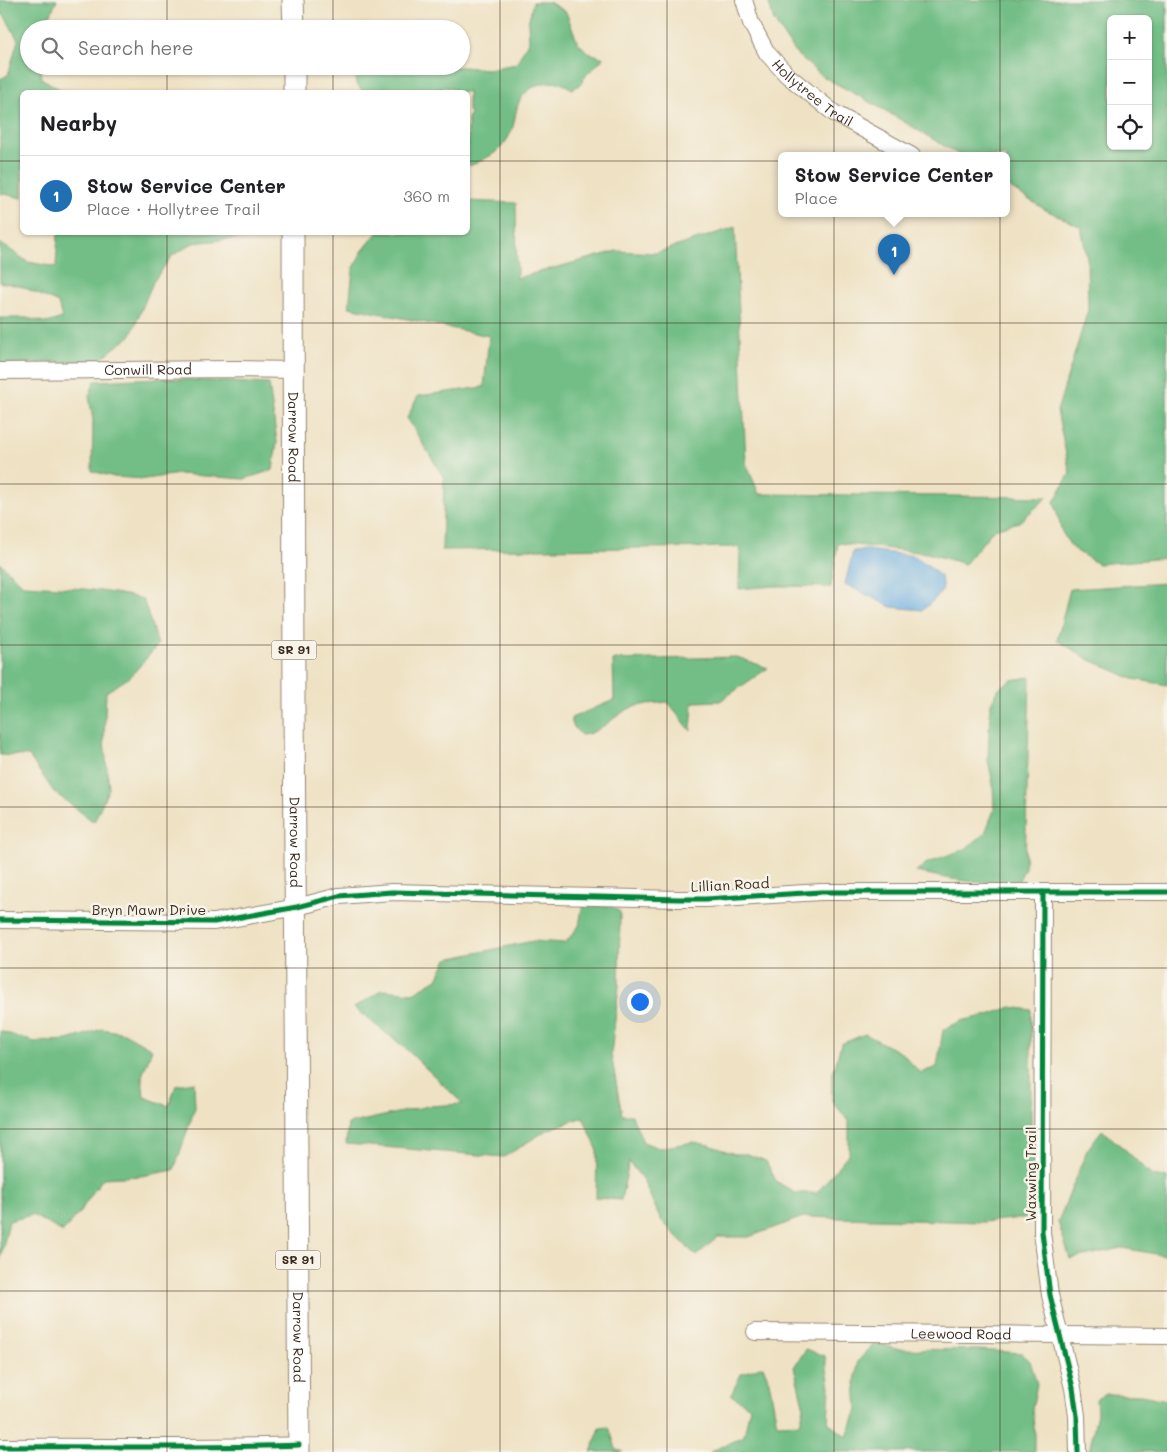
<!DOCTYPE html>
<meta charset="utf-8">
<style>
:root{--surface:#fff;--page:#f6f6f6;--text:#202124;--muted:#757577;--line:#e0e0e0;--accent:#1f6fb2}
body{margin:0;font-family:Mali,sans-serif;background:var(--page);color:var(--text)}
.controls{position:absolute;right:15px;top:15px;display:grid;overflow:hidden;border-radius:8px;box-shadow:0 1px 4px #0004}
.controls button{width:45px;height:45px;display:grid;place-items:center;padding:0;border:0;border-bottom:1px solid var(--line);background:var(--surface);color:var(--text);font:25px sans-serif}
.you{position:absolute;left:639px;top:1001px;width:18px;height:18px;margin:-12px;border:4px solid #fff;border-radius:50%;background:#1a73e8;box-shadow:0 0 0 8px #1a73e833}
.badge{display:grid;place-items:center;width:32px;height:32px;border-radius:50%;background:var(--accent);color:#fff;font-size:16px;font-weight:700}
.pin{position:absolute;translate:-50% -41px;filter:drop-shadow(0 1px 2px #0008)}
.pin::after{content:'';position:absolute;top:26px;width:18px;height:15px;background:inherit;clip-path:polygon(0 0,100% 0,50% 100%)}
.popup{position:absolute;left:778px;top:152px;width:232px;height:65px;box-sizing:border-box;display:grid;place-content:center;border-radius:8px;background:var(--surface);filter:drop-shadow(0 1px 4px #0005);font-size:16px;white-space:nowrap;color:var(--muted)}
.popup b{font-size:19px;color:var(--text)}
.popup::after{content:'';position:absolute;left:50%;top:100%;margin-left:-10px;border:10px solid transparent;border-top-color:var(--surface)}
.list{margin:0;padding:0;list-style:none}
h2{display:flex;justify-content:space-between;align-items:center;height:65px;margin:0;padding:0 20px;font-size:21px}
h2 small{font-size:16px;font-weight:400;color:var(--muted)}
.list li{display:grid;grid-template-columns:32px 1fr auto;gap:15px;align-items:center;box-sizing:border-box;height:80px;padding:0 20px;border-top:1px solid var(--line)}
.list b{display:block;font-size:19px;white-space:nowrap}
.list p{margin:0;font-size:16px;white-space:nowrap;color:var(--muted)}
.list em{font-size:16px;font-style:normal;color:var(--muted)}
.icon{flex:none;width:28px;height:28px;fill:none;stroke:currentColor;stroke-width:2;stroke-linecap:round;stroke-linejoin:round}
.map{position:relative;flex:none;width:1167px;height:1452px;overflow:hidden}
.search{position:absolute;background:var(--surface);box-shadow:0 1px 4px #0004;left:20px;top:20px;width:450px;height:55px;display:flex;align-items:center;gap:12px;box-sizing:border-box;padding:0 18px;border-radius:28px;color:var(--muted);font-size:19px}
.panel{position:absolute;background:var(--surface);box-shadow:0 1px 4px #0004;left:20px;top:90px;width:450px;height:145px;border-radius:8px}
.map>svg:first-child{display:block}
.forest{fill:#72be86;stroke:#567452;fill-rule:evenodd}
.water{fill:#6caee0;stroke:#546c7f}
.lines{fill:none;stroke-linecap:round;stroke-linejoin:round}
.minor-casing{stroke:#958671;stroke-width:18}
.major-casing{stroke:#958671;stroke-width:23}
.minor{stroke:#fff;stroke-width:16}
.major{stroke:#fff;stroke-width:21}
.cycleway-casing{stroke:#f7f3e8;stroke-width:8}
.cycleway{stroke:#00873e;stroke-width:5}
.grid{fill:none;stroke:#3b2a1e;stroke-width:1;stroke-opacity:0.55}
.labels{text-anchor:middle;stroke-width:5;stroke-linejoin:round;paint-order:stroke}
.shield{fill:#f7f3e8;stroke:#73665b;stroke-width:1}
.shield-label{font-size:12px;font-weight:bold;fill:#3b2a1e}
.street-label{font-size:14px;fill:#3b2a1e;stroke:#f7f3e8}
</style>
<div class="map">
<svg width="1167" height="1452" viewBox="0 0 1167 1452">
<rect width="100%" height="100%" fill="#f7f3e8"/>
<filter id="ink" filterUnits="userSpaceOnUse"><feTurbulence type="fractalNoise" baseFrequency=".02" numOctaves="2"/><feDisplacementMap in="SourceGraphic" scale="10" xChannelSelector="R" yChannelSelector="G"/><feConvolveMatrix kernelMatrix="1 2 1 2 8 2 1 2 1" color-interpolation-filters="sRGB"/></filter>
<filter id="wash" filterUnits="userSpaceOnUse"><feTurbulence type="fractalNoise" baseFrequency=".0096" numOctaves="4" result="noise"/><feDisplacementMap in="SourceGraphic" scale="20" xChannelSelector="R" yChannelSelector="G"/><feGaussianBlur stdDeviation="1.12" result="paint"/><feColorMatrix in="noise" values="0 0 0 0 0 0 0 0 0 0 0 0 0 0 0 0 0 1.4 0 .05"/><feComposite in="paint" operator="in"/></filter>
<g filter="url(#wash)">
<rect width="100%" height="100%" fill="#efe2c4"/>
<g class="forest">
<path d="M0,0H57L44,29H29V66H41V78L63,91H88L22,92V198L0,193V79L8,75L18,40L7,20L0,11Z"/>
<path d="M768,0H1167V558L1098,564L1072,548L1062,532L1054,502L1070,473L1057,411L1088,310L1087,258L1081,227L1044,209L1007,186L1006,156H961L886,111L822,76L795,53L774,21ZM1111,19H1148V146H1111Z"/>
<path d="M533,2H549L566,12L577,41L587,52L604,58L587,74L580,85L572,89C555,76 528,83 519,102C514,114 516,125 508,138C500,153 486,158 472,165H468V120L470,114L468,110V92H456L455,90L446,87L430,92H364L356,84L355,69L362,66L463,67L488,69L516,64L529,40L528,23Z"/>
<path d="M468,201L516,203L517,278L617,251L656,253L735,227L746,463L759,494L1048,497L1019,522L994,529L965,564L927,553L838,543L831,587L774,586L739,589L740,547L442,550L444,478L407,418L418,396L484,387L489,336L349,307L353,270L361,253L377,233L468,232Z"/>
<path d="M236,232L240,238L193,243L172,256L153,282L131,335L98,361L0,364V318H27L47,323L62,318L58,303L23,287L0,282V243L28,262L56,267L58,233Z"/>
<path d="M157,378L269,384L277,442L273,470L244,479L179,474L145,479L114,477L92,471L93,420L89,396L95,381Z"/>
<path d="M0,563L23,585C64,587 103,589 143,599L158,645L130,677L106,692L104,741L109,788L94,822L54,792L29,756L0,755Z"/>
<path d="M1167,583V685L1133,679L1088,659L1057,640L1070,589Z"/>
<path d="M737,657L768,668L720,701L693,702L691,731L668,702C658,703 646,704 636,706C616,712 601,734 581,735L573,726L571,718L614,700L613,660Z"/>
<path d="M1030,677L1025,868L1018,882C983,886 950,879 916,872L927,863L967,848L985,833L994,810L993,784L988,760L990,706L997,690L1011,680Z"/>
<path d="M606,902L620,912L619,986L611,1054L622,1115H632L643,1142L659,1148L694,1142L709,1145L735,1154H747L766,1161L776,1181L795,1193H817L849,1153V1121L832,1101V1077L841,1044L865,1034L903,1054L920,1073L937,1067L943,1030L961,1021L992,1014L1011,1007L1031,1010V1122L1035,1170L1032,1217L983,1222L803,1217L749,1237H718L696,1256L661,1220L643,1180L629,1162L621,1200L596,1198L597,1149L583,1117L547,1130L504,1157L346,1144L348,1124L428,1106L463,1104L404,1047L354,1008L382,990L413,993L437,979L447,959L533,941L565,943L579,926L583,903Z"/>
<path d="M102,1029L124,1033L152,1049L142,1076L144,1097L169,1106L176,1085L194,1082L195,1108L174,1170L141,1176L103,1178L79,1213L63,1232L32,1215L9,1221L0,1261V1031L35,1042L68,1040Z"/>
<path d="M1102,1130L1129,1153L1152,1176L1167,1178V1256L1122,1248L1070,1259L1058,1222L1087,1150Z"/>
<path d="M875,1343L896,1349L978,1350L1022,1353L1030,1361L1037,1384L1032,1409L1035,1434V1452H710L744,1436L750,1407L731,1395L741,1374L763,1366L769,1381L777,1424L800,1423L804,1408L794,1367L806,1349L825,1356L830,1387L828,1422L847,1437L857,1409L855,1382L858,1361Z"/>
<path d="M1106,1394L1141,1395L1167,1400V1452H1089L1097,1413L1096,1399Z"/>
<path d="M609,1427L616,1449L623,1452H591L600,1428Z"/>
</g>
<path class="water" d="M867,550L914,556L928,565L941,577L943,589L938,596L923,610L891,607L845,584L853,551Z"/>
</g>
<g filter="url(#ink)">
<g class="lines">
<g class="minor-casing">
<g id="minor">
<path id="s1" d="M744,0L751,23L767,53L787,75L834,113L912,156"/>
<path id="s2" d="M0,371L238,369L294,370"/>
<path d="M1043,892L1042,1232L1050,1295L1073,1388L1077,1416L1078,1452"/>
<path d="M0,920L214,922L297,907L339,896L392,892L679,899H706L821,892H1167"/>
<path id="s3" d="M755,1332L1167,1336"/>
<path d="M0,1447C100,1446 200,1449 299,1445"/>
</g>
</g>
<g class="major-casing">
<g id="major">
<path d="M293,0L294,29"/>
<path d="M294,66V92"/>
<path id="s4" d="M293,232L294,706L299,1452"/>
</g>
</g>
<use href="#minor" class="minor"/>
<use href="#major" class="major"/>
<g class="cycleway-casing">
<g id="cycleway">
<path d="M1043,892L1042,1232L1050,1295L1073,1388L1077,1416L1078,1452"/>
<path d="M0,920L214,922L297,907L339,896L392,892L679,899H706L821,892H1167"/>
<path d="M0,1447C100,1446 200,1449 299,1445"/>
</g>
</g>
<use href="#cycleway" class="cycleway"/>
</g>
</g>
<path class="grid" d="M167,0V29M333,0V29M500,0V1452M667,0V1452M834,0V1452M1000,0V1452M167,66V92M333,66V92M0,161H22M468,161H1167M167,232V1452M333,232V1452M0,323H1167M0,484H1167M0,645H1167M0,807H1167M0,968H1167M0,1129H1167M0,1291H1167"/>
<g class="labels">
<g class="shield">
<rect x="271.5" y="640.5" width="45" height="19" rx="4"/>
<rect x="275.5" y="1250.5" width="45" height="19" rx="4"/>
</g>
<g class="shield-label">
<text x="294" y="654">SR 91</text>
<text x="298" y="1264">SR 91</text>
</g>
<g class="street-label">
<text dy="5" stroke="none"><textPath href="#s1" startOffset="119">Hollytree Trail</textPath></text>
<text dy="5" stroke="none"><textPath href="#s2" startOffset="148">Conwill Road</textPath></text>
<text dy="5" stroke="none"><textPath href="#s4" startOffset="205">Darrow Road</textPath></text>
<text dy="5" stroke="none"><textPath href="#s4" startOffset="610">Darrow Road</textPath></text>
<text transform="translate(730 885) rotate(-3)" y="5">Lillian Road</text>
<text x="149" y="915">Bryn Mawr Drive</text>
<text transform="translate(1031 1174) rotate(-90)" y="5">Waxwing Trail</text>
<text dy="5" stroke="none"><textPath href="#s3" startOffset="206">Leewood Road</textPath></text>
<text dy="5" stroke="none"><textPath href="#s4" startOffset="1105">Darrow Road</textPath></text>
</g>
</g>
</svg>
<div class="controls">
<button>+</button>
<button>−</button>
<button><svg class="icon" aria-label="locate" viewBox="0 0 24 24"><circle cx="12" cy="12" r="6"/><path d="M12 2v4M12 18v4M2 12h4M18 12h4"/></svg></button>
</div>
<div class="you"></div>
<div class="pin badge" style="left:894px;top:275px">1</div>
<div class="popup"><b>Stow Service Center</b>Place</div>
<div class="search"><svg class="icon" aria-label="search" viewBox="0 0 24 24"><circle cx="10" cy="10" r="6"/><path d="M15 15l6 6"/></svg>Search here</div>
<section class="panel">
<h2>Nearby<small></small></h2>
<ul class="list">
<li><span class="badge">1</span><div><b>Stow Service Center</b><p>Place · Hollytree Trail</p></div><em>360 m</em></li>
</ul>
</section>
</div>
